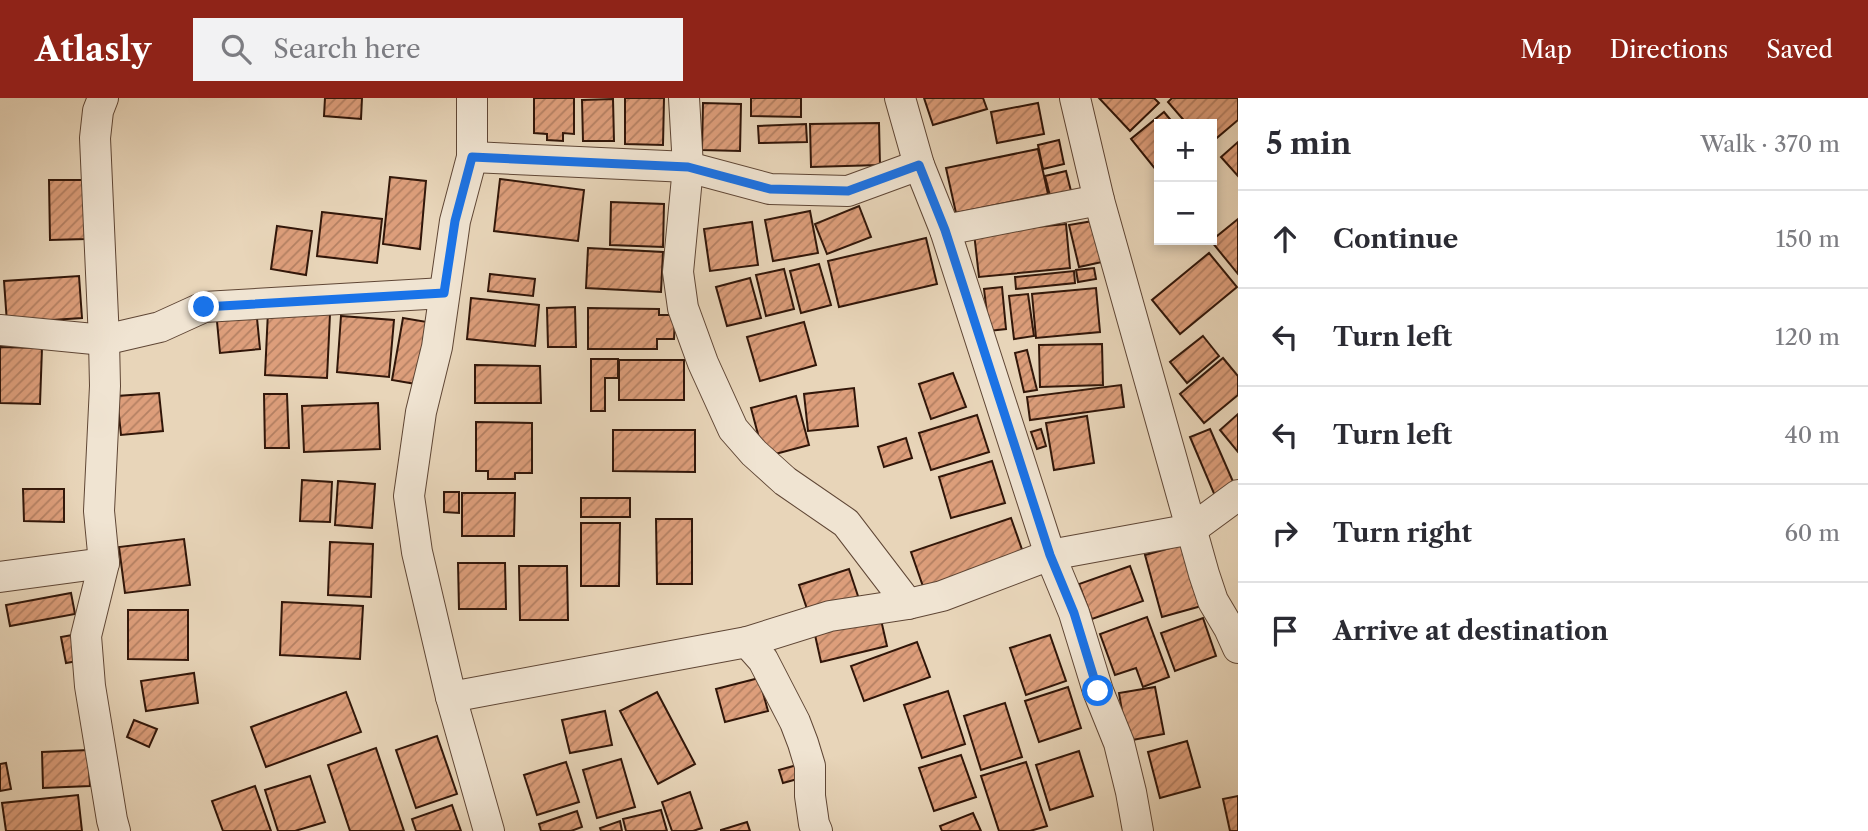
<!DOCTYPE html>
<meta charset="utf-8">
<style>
:root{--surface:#fff;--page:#f2f2f3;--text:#2b2b33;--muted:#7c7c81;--line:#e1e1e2;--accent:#8f2418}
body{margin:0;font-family:"Libre Caslon Text",serif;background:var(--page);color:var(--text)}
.controls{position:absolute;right:21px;top:21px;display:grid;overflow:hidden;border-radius:0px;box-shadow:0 4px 10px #0003}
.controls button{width:63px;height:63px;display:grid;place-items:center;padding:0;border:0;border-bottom:2px solid var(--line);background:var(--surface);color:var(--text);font:35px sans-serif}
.stop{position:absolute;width:21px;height:21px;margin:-16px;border:5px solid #1a73e8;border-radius:50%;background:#fff}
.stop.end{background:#1a73e8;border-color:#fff;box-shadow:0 2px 7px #0008}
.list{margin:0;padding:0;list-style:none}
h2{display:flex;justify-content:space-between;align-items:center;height:91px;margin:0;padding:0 28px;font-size:30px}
h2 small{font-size:23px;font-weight:400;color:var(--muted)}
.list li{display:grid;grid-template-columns:46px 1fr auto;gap:21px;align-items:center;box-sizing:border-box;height:98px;padding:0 28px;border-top:2px solid var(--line)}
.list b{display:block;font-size:26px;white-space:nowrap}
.list em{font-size:23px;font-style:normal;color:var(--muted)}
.icon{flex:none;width:38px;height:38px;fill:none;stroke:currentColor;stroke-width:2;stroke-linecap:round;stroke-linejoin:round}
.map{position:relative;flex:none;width:1238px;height:733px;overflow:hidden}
header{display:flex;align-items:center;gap:42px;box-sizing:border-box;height:98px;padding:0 35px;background:var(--accent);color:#fff}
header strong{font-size:33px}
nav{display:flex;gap:38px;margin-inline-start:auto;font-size:24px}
.search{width:490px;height:63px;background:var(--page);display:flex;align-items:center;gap:18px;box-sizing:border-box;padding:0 24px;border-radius:0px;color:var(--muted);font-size:26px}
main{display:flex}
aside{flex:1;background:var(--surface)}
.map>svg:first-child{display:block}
.building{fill:url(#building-hatch);stroke:#311609;stroke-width:2}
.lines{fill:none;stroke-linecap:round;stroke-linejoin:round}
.minor-casing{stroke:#5f4635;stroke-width:32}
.minor{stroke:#f0e4d2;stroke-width:30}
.route{stroke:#1a73e8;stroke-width:9}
</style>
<header>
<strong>Atlasly</strong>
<div class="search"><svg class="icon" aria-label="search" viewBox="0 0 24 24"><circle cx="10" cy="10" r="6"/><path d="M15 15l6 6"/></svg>Search here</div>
<nav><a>Map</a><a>Directions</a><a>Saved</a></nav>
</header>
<main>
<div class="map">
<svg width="1238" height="733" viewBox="0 0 1238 733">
<defs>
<pattern id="building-hatch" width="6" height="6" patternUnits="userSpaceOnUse" patternTransform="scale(1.75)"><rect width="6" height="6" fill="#dd9e7b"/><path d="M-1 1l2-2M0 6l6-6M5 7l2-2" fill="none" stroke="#b48063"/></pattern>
</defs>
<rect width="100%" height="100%" fill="#e8d5b9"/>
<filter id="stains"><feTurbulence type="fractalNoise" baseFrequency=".00286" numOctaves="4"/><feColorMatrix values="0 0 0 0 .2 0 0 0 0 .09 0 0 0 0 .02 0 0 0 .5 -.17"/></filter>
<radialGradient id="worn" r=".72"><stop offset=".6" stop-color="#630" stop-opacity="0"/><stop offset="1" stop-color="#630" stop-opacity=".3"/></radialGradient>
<g class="building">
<path d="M325,0H362L361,21L324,18Z"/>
<path d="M534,0H574V36L563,35V43L547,42V36L534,35Z"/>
<path d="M625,0H664L663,47L625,46Z"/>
<path d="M751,0H801V19L751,18Z"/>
<path d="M924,0H983L987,11L933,27Z"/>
<path d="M1099,0H1154L1159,5L1130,33Z"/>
<path d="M1172,0H1238V22L1212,44V26H1187L1168,4Z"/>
<path d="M613,1L614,43H583L582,2Z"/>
<path d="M703,5L741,6L740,53L702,52Z"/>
<path d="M1038,5L1044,36L997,45L991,14Z"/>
<path d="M1164,14L1174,26H1159V70L1156,72L1131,41Z"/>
<path d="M879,25L880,67L811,69L810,26Z"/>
<path d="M806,26L807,44L759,45L758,28Z"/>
<path d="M1059,42L1064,66L1043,71L1038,47Z"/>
<path d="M1238,44V78L1221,59Z"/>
<path d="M1038,51L1048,96L956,115L946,70Z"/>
<path d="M1066,73L1072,97L1051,102L1045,78Z"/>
<path d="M390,79L426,83L420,151L383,146Z"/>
<path d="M500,81L584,92L578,143L494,133Z"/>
<path d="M49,82H85L86,141L50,142Z"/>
<path d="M611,104L664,106L663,149L610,147Z"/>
<path d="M859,108L871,139L827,156L815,126Z"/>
<path d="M810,113L818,155L773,163L765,122Z"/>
<path d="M322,114L382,121L377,165L317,158Z"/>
<path d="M1238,121V176L1211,143Z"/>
<path d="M1093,123L1102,164L1079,169L1069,127Z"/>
<path d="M752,124L758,167L710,173L704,131Z"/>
<path d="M1066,126L1070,170L979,179L974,135Z"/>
<path d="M277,128L312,133L306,177L271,171Z"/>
<path d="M926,140L937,186L839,209L828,163Z"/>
<path d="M588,150L663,154L661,194L586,190Z"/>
<path d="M1209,155L1237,189L1180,236L1152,202Z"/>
<path d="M819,166L831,207L801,215L790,173Z"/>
<path d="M1094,170L1096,181L1078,184L1076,172Z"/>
<path d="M784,171L794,211L766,218L756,177Z"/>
<path d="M1074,173L1075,185L1016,191L1015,179Z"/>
<path d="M490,176L535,181L533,198L488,193Z"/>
<path d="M79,178L82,220L7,225L4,183Z"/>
<path d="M750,180L761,220L727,228L716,189Z"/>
<path d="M1002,189L1006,231L989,233L984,191Z"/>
<path d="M1096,190L1100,234L1036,240L1032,196Z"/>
<path d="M1028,196L1034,238L1014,241L1009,198Z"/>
<path d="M471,200L539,207L535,248L467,241Z"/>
<path d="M575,209L576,249H548L547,210Z"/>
<path d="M256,210L260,251L220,255L216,213Z"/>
<path d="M588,210L659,211V217H675L674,241H657V251H588Z"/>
<path d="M268,213L330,216L327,280L265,277Z"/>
<path d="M341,218L394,222L389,279L337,274Z"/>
<path d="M403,220L427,224L416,286L392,282Z"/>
<path d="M804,224L816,267L760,283L747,239Z"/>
<path d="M1203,238L1219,258L1187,285L1170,264Z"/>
<path d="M1102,246L1103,287L1040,289L1039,247Z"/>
<path d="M0,249L42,250L40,306L0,305Z"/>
<path d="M1027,252L1037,292L1024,294L1015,255Z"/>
<path d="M1223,260L1238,278V297L1204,325L1180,296Z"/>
<path d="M591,261H618V280H605V313H591Z"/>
<rect x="619" y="262" width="65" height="40"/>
<path d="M475,267L540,268L541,305H475Z"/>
<path d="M953,275L966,309L931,321L919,286Z"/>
<path d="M1121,287L1124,309L1030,322L1027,299Z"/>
<path d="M854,290L858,328L808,333L804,296Z"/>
<path d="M159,295L163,333L121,337L117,298Z"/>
<path d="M264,296H287L289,350H265Z"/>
<path d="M796,298L809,347L764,359L751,310Z"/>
<path d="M378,305L380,351L304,354L302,308Z"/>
<path d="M1238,316V354L1220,332Z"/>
<path d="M977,317L989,354L931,372L919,335Z"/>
<path d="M1087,318L1094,365L1054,372L1046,325Z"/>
<path d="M476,324L532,325V375H515V381H488V373H476Z"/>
<path d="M1041,331L1046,348L1037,351L1031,334Z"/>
<path d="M1210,331L1238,395L1218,405L1190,339Z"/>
<path d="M613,332H695V374L613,373Z"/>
<path d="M906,340L912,360L884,369L878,349Z"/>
<path d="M992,363L1005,405L951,420L939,379Z"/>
<path d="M302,382L332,384L330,424L300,423Z"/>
<path d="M338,383L375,386L372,430L335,427Z"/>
<path d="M23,391H64V424L24,423Z"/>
<path d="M444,394H459V415L444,414Z"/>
<path d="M462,395H515L514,438H462Z"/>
<rect x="581" y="400" width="49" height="19"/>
<path d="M1011,420L1026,463L926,497L911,454Z"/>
<path d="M656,421H692V486H657Z"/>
<path d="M581,425H620L619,488H581Z"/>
<path d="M184,441L190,487L125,495L119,449Z"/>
<path d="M330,444L373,446L371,499L328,497Z"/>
<path d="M1188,445L1205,507L1162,519L1145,457Z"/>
<path d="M458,465H505L506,511H459Z"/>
<path d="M519,468H567L568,522H520Z"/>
<path d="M1130,468L1143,503L1092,521L1079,486Z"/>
<path d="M849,471L860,504L810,520L799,487Z"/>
<path d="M71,495L75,516L10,528L6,507Z"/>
<path d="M282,504L363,508L360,561L280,557Z"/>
<path d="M128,512H188V562L128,561Z"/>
<path d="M879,513L887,548L821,564L813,528Z"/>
<path d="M1147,519L1169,579L1143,589L1136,570L1115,577L1100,536Z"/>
<path d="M1203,520L1216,558L1175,573L1161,535Z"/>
<path d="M78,536L83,562L66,565L61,539Z"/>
<path d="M1050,537L1066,583L1026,597L1010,550Z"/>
<path d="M917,544L930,579L864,603L851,568Z"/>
<path d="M194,575L198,605L146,613L141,583Z"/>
<path d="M759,580L768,613L725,624L716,591Z"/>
<path d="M1068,589L1081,630L1039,644L1025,603Z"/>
<path d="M1155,589L1164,636L1127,643L1119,595Z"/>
<path d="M948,593L965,646L922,660L904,607Z"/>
<path d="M346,594L361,634L266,669L251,629Z"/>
<path d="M657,594L695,666L658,686L620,613Z"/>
<path d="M1005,605L1022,659L981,672L964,618Z"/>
<path d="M605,613L612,647L570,655L562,622Z"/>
<path d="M134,622L157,631L149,649L127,639Z"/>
<path d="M437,638L457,696L416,710L396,652Z"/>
<path d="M1187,643L1200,689L1160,700L1148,654Z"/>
<path d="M376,650L404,733H350L328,667Z"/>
<path d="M88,652L90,688L43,690L42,654Z"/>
<path d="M1079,653L1093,698L1050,712L1036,667Z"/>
<path d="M961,657L976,699L934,713L919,670Z"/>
<path d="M621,661L635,709L597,720L583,672Z"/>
<path d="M566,664L579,704L537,717L524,677Z"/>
<path d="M1026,664L1047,728L1030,733H999L981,678Z"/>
<path d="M6,665L11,691L0,693V666Z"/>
<path d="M797,667L801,680L783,685L779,672Z"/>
<path d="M310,678L325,724L295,733H278L265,692Z"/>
<path d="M255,688L271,733H223L212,703Z"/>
<path d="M690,694L702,730L693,733H672L662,704Z"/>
<path d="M78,697L82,733H6L2,705Z"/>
<path d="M1238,698V733H1230L1223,701Z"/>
<path d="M452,707L461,733H416L412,721Z"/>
<path d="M661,712L667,733H626L623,721Z"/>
<path d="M577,713L582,729L571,733H541L539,726Z"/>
<path d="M973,715L981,733H942L940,728Z"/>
<path d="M620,723L622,733H601L600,730Z"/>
<path d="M747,724L750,733H721V732Z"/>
</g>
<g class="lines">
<g class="minor-casing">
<g id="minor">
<path d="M103,0L98,13L95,40L104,242L105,288L99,413L104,465L86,538L90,588L112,722L115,733"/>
<path d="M472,0V59L455,123L437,249L421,314L409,398L417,454L451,599L489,733"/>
<path d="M684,0L688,69L678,174L683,210L703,265L733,331L754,355L785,383L846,425L908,506"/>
<path d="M900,0L919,67L945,132L1050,457L1074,515L1098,593L1119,645L1131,694L1138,733"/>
<path d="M1075,0L1099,102L1204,476L1213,503L1229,530L1238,550"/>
<path d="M472,59L688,69L770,91L848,93L919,67"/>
<path d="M945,132L1099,102"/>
<path d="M0,232L104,242L160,229L204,209L444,195"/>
<path d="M0,479L104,465"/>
<path d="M747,544L763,562L795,624L803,645L810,668V698L814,726L817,733"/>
<path d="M451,599L747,544L830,518L908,506L942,498L1050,457L1192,431L1238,397"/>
</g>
</g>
<use href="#minor" class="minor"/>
</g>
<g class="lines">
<path class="route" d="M204,209L444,195L455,123L472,59L688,69L770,91L848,93L919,67L945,132L1050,457L1074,515L1098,593"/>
</g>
<rect width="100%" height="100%" filter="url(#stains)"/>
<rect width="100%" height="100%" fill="url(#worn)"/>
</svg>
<div class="controls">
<button>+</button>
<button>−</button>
</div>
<div class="stop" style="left:1098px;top:593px"></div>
<div class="stop end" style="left:204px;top:209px"></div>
</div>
<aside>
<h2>5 min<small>Walk · 370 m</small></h2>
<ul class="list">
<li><svg class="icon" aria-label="ahead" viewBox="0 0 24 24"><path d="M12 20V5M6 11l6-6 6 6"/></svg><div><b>Continue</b></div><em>150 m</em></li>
<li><svg class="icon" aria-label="left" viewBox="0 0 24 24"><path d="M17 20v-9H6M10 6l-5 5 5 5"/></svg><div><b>Turn left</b></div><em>120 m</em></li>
<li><svg class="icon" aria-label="left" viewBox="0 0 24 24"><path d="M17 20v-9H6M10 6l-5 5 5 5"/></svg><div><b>Turn left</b></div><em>40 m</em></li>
<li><svg class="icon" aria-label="right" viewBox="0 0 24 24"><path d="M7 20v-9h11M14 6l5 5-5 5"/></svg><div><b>Turn right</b></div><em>60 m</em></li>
<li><svg class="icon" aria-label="arrive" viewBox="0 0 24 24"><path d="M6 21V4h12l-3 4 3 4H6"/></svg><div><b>Arrive at destination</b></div></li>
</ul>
</aside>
</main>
